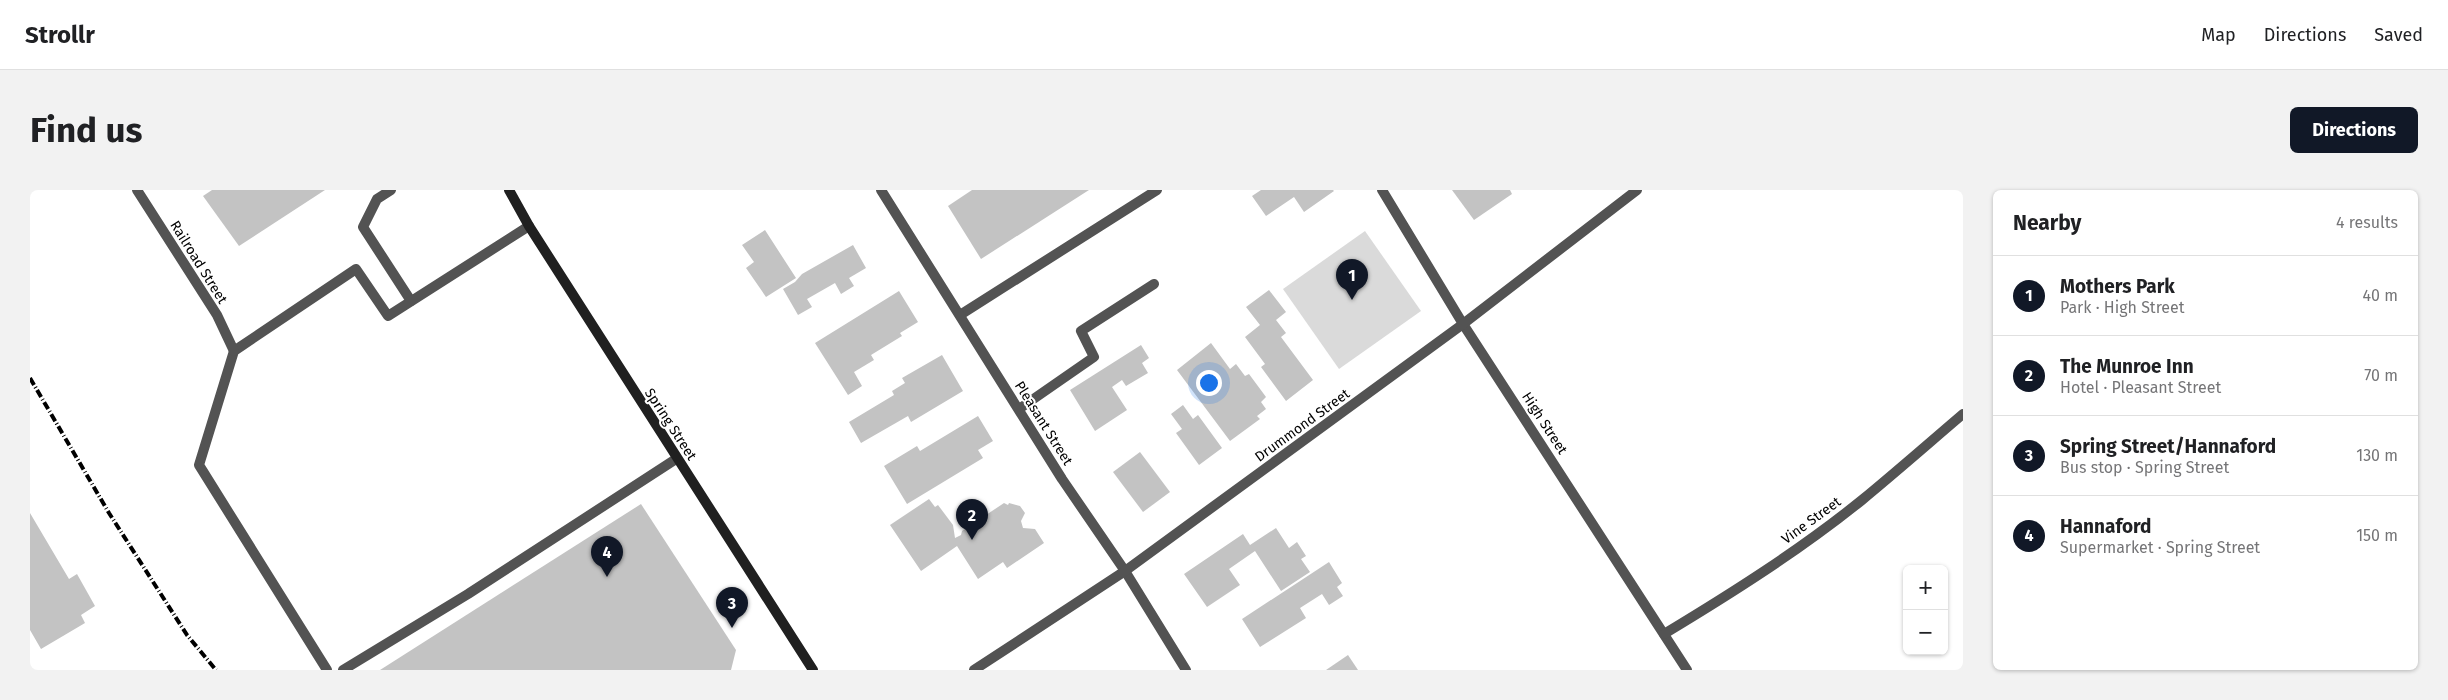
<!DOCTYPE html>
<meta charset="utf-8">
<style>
:root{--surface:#fff;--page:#f2f2f2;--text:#202124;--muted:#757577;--line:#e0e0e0;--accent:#111827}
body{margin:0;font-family:"Fira Sans",sans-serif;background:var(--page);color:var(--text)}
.controls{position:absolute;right:15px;bottom:15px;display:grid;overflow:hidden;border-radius:8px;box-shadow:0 1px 4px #0004}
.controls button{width:45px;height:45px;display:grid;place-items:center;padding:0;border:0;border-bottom:1px solid var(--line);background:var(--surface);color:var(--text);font:25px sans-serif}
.you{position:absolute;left:1178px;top:192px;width:18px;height:18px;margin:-12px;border:4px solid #fff;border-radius:50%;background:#1a73e8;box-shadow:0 0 0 8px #1a73e833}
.badge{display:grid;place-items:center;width:32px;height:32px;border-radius:50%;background:var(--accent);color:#fff;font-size:16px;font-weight:700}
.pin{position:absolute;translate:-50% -41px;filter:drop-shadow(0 1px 2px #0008)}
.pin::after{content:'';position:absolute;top:26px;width:18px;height:15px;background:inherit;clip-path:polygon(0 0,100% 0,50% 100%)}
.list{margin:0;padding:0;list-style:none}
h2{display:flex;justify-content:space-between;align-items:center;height:65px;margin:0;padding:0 20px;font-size:21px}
h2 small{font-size:16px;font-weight:400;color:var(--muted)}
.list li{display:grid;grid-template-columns:32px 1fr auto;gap:15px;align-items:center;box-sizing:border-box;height:80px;padding:0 20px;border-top:1px solid var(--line)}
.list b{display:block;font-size:19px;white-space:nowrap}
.list p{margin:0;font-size:16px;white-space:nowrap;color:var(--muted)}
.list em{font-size:16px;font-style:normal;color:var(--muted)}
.map{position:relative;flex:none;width:1933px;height:480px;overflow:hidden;border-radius:8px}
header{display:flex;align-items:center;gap:30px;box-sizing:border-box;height:70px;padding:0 25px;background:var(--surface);border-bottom:1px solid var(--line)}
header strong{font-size:24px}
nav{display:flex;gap:28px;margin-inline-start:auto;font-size:18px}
.intro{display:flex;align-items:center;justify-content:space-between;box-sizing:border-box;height:120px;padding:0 30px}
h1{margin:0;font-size:35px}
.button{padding:12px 22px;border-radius:8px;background:var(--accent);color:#fff;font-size:18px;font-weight:700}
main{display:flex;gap:30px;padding:0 30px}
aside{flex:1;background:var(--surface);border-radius:8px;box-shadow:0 1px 4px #0004}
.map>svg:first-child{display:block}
.green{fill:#dadada}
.building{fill:#c3c3c3}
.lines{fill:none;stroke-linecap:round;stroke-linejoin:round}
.lane{stroke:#535353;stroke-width:10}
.street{stroke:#535353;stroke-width:10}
.secondary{stroke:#202020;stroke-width:10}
.rail{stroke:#000;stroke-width:4;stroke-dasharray:8 2.5 1 2.5;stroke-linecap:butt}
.labels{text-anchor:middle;stroke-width:4;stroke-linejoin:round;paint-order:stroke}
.street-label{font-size:14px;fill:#000;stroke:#fff}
</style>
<header>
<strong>Strollr</strong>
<nav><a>Map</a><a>Directions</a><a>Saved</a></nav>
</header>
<div class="intro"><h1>Find us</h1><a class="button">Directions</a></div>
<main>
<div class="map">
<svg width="1933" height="480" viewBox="0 0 1933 480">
<rect width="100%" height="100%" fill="#fff"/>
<path class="green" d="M1335,41L1391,121L1309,179L1253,99Z"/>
<g class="building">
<path d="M182,0H295L209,56L173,6Z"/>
<path d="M942,0H1059L951,69L918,16Z"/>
<path d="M1231,0H1303L1304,1L1274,22L1264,7L1236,26L1222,6Z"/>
<path d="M1422,0H1480L1482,4L1444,30Z"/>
<path d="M735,40L766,88L736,107L716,78L724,72L712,55Z"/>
<path d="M823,55L836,78L819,88L824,96L811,104L805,93L777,109L782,117L768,125L753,99L765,92L772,84Z"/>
<path d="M1239,100L1256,122L1246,130L1256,143L1251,147L1283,190L1256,211L1231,177L1235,174L1215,147L1230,135L1216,117Z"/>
<path d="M869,101L888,132L870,143L872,146L841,165L844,170L824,182L832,196L818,205L785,153Z"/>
<path d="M1181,153L1200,179L1206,174L1215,186L1219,184L1236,207L1231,212L1236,219L1227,226L1230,229L1200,251L1147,180Z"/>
<path d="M1111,155L1119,168L1112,173L1118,183L1096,196L1092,190L1082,197L1097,220L1065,241L1040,200Z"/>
<path d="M912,165L933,201L881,232L878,226L831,253L819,232L864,205L862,201L875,193L872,188Z"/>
<path d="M1153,215L1163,229L1168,225L1192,258L1169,275L1146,243L1152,239L1141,224Z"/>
<path d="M948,226L963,251L948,260L953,268L877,314L854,276L887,256L890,261Z"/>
<path d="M1110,262L1140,302L1113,322L1083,282Z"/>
<path d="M899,309L905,317L908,315L923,335L925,348L931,345L932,341L974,313L978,315L979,313L990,316L995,323L991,331L993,338L1005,339L1014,353L977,378L973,372L948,389L927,356L891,381L860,335Z"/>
<path d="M611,314L706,460L701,480H350Z"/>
<path d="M0,323L39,389L47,384L65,416L51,425L55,433L11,459L0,440Z"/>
<path d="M1246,338L1259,358L1267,352L1276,366L1271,369L1280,382L1251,401L1225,361L1199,379L1210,395L1177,417L1154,384L1213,344L1220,355Z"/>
<path d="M1299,372L1312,393L1307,397L1313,406L1299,415L1292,404L1270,418L1276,428L1230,457L1212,429Z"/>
<path d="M1318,465L1328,480H1296Z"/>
</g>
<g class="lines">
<g class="lane">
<path d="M361,0L347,9L333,37L381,111"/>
<path d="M930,125L1127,0"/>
<path d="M989,219L1064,167L1051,141L1124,94"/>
<path d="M297,480L169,275L204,161L326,79L358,126L499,36"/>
<path d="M313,480L438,404L646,269"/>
</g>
<g class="street">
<path d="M107,0L187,125L204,161"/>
<path d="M851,0L1032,289L1095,381L1156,480"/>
<path d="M1352,0L1433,134L1657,480"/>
<path d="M1634,444C1702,403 1770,360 1832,310C1866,282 1899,253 1933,224"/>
<path d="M944,480L1095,381L1433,134L1607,0"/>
</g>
<path class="secondary" d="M479,0L499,36L783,480"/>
<path class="rail" d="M0,188L79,323L157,445L186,480"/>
</g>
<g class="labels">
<g class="street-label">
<text transform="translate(169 72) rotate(58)" y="5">Railroad Street</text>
<text transform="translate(1014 233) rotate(58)" y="5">Pleasant Street</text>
<text transform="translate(1515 233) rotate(57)" y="5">High Street</text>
<text transform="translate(641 234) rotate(57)" y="5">Spring Street</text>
<text transform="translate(1272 235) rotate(-36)" y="5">Drummond Street</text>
<text transform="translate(1781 330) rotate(-36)" y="5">Vine Street</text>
</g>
</g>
</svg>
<div class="controls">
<button>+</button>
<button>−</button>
</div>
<div class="you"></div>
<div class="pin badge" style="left:1322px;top:110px">1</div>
<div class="pin badge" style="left:942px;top:350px">2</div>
<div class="pin badge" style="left:702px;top:438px">3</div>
<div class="pin badge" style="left:577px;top:387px">4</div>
</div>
<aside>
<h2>Nearby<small>4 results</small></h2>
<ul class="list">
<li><span class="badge">1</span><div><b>Mothers Park</b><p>Park · High Street</p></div><em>40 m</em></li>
<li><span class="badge">2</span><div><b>The Munroe Inn</b><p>Hotel · Pleasant Street</p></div><em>70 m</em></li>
<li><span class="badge">3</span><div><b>Spring Street/Hannaford</b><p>Bus stop · Spring Street</p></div><em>130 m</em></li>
<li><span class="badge">4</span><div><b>Hannaford</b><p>Supermarket · Spring Street</p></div><em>150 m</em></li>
</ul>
</aside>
</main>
